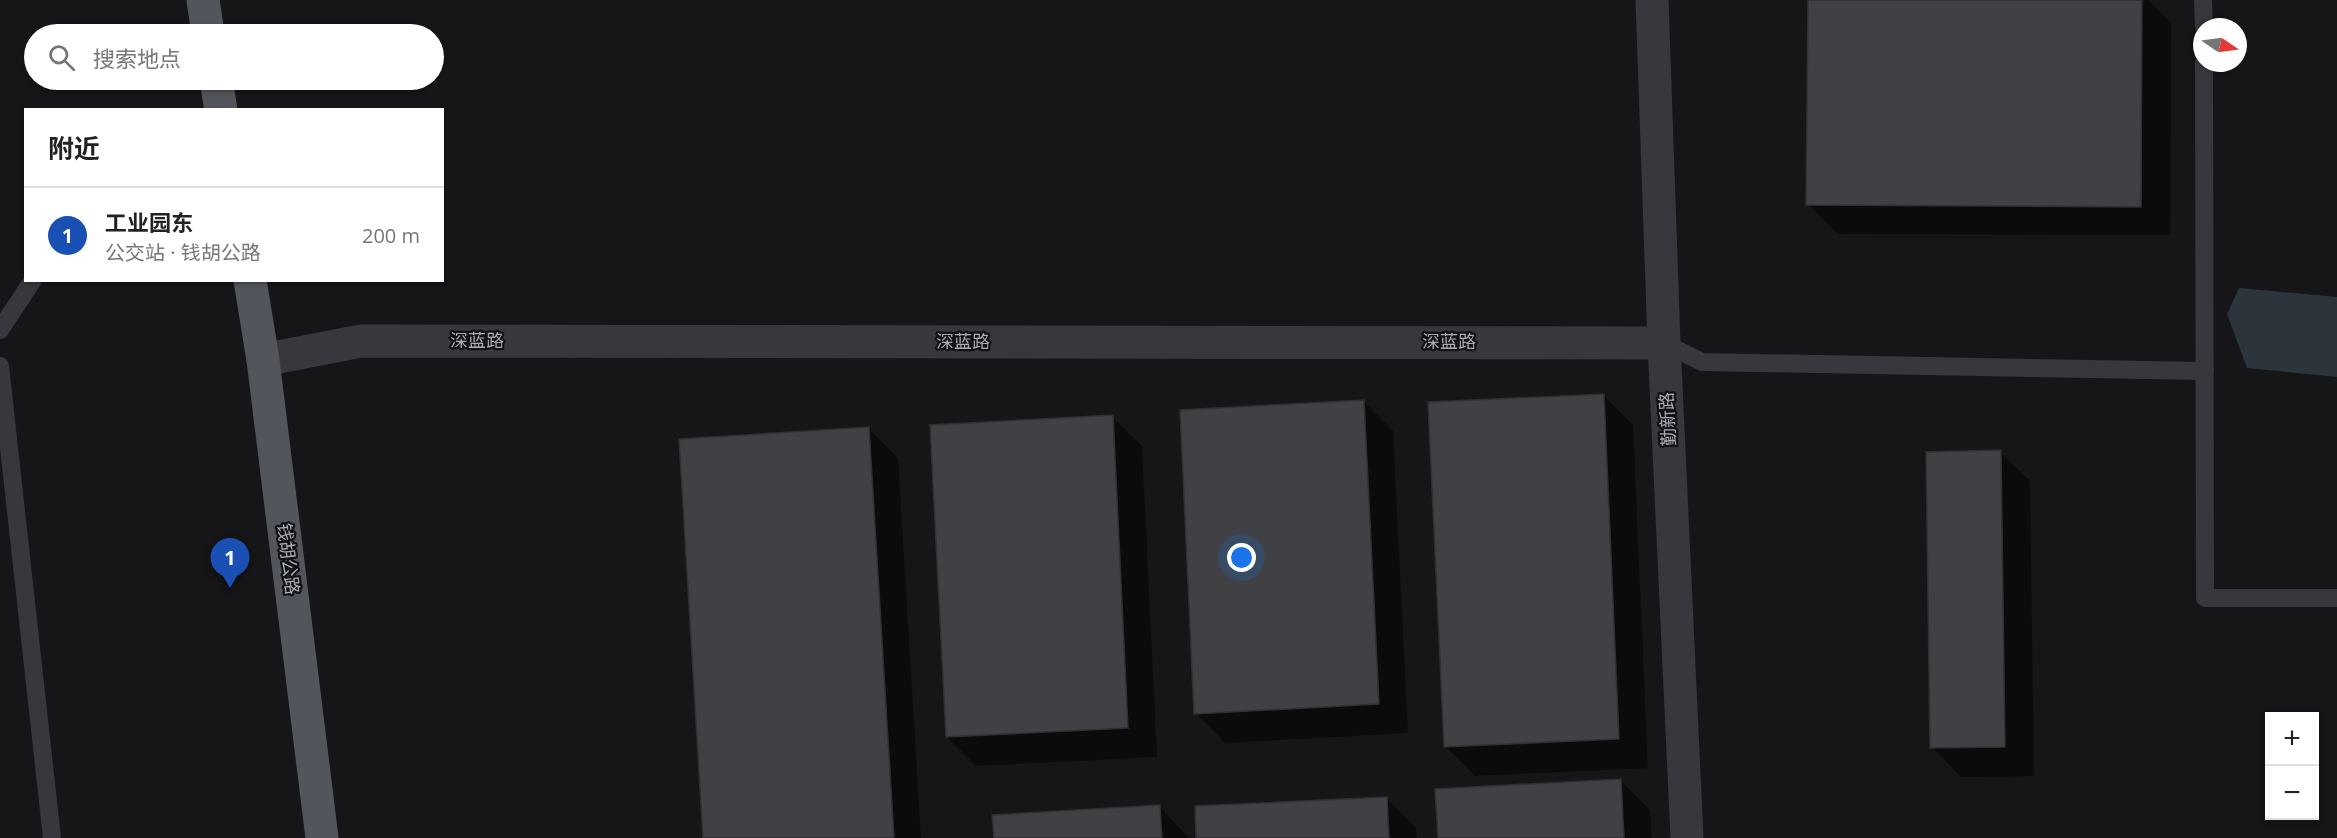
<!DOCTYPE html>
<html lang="zh">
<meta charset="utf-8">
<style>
:root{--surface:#fff;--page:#f2f2f2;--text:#222;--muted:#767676;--line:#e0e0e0;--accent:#80622a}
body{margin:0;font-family:"Open Sans","Noto Sans SC",sans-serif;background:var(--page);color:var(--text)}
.controls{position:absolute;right:18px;bottom:18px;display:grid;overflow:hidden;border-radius:0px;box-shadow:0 2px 4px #0004}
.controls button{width:54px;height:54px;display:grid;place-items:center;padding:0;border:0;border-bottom:2px solid var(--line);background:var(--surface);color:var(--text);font:30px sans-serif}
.compass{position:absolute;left:2193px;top:18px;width:54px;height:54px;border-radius:50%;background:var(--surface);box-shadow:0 2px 4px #0004;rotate:103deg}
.you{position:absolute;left:1242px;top:558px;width:21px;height:21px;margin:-15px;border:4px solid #fff;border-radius:50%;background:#1a73e8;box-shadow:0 0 0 9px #1a73e833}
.badge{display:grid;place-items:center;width:39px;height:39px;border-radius:50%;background:var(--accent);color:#fff;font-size:20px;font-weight:700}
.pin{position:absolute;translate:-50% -50px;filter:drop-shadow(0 2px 3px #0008)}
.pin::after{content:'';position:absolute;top:32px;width:21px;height:18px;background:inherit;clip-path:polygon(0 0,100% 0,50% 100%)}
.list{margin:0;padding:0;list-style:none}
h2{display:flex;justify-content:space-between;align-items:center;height:78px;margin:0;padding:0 24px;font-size:26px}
h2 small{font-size:20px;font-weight:400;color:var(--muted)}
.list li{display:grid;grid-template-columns:39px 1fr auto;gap:18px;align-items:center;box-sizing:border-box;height:96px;padding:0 24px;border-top:2px solid var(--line)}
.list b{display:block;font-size:22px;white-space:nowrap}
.list p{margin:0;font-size:20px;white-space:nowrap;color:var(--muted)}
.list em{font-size:20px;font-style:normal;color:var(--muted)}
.icon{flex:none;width:33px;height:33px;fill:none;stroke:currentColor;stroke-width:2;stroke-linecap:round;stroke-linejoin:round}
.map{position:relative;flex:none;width:2337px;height:838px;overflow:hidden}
.search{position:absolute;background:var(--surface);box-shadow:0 2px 4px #0004;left:24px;top:24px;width:420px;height:66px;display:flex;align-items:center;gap:15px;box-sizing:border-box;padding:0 21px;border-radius:33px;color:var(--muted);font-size:22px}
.panel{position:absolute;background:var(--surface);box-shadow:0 2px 4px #0004;left:24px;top:108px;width:420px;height:174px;border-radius:0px}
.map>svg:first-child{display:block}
.water{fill:#2c353c}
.shadow{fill:#0007}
.building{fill:#404145;stroke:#303034;stroke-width:1.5}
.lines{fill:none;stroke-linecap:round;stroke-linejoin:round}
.service{stroke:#37383d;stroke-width:18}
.minor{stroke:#37383d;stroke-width:33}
.primary{stroke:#53555c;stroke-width:33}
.labels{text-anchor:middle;stroke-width:4.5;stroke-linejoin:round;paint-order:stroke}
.street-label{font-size:18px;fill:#a8adb8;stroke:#111113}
</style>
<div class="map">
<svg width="2337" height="838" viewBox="0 0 2337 838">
<rect width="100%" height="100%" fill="#161618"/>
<path class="water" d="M2239,288L2337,297V377L2247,368L2227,314Z"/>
<g class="shadow">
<path d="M1810,0H2148L2171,23L2170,235L1838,234L1808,204Z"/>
<path d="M1604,396L1633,425L1648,768L1475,776L1445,746Z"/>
<path d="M1364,402L1393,431L1408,733L1225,743L1196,713Z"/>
<path d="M1112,417L1142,446L1157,757L976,766L947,737Z"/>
<path d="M868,428L898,458L921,838H705Z"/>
<path d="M2000,452L2030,481L2034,776L1961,777L1932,747Z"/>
<path d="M1621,781L1650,810L1652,838H1439Z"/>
<path d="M1387,799L1416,828L1417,838H1198Z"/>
<path d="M1159,806L1189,838H995Z"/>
</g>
<g class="building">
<path d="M1808,0H2142L2141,207L1806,205Z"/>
<path d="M1604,394L1619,739L1444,747L1428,402Z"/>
<path d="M1364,400L1379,704L1194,714L1180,410Z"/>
<path d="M1113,415L1128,728L946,737L930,425Z"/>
<path d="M869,427L894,838H703L679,439Z"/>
<path d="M2001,450L2005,747L1930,748L1926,452Z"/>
<path d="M1621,779L1624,838H1438L1435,789Z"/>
<path d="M1387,797L1389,838H1196L1195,806Z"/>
<path d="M1160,805L1162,838H994L992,815Z"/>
</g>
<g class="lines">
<g class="service">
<path d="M2203,0L2204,27"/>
<path d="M2204,63L2205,598H2337"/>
<path d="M0,330L33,280"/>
<path d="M1664,343L1702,362L2205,371"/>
<path d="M0,366L52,838"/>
</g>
<g class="minor">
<path d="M1652,0L1664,343L1687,838"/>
<path d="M263,360L361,341L1664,343"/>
</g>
<g class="primary">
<path d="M203,0L208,34"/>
<path d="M216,80L221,110"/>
<path d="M250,280L263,360L322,838"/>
</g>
</g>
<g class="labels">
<g class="street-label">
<text x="477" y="347">深蓝路</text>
<text x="963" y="348">深蓝路</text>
<text x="1449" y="348">深蓝路</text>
<text transform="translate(1668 419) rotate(-93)" y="6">勤新路</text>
<text transform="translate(288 559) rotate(83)" y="6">钱胡公路</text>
</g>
</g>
</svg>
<div class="controls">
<button>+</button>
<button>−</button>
</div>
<svg class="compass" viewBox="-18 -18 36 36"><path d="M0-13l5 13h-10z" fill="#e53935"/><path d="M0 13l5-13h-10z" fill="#767676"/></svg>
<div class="you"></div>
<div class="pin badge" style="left:230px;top:588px;background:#1a4fb4">1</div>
<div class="search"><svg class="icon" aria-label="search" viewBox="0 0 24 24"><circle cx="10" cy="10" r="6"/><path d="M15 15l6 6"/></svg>搜索地点</div>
<section class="panel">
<h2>附近<small></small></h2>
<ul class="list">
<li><span class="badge" style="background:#1a4fb4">1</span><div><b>工业园东</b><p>公交站 · 钱胡公路</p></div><em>200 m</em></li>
</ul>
</section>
</div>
